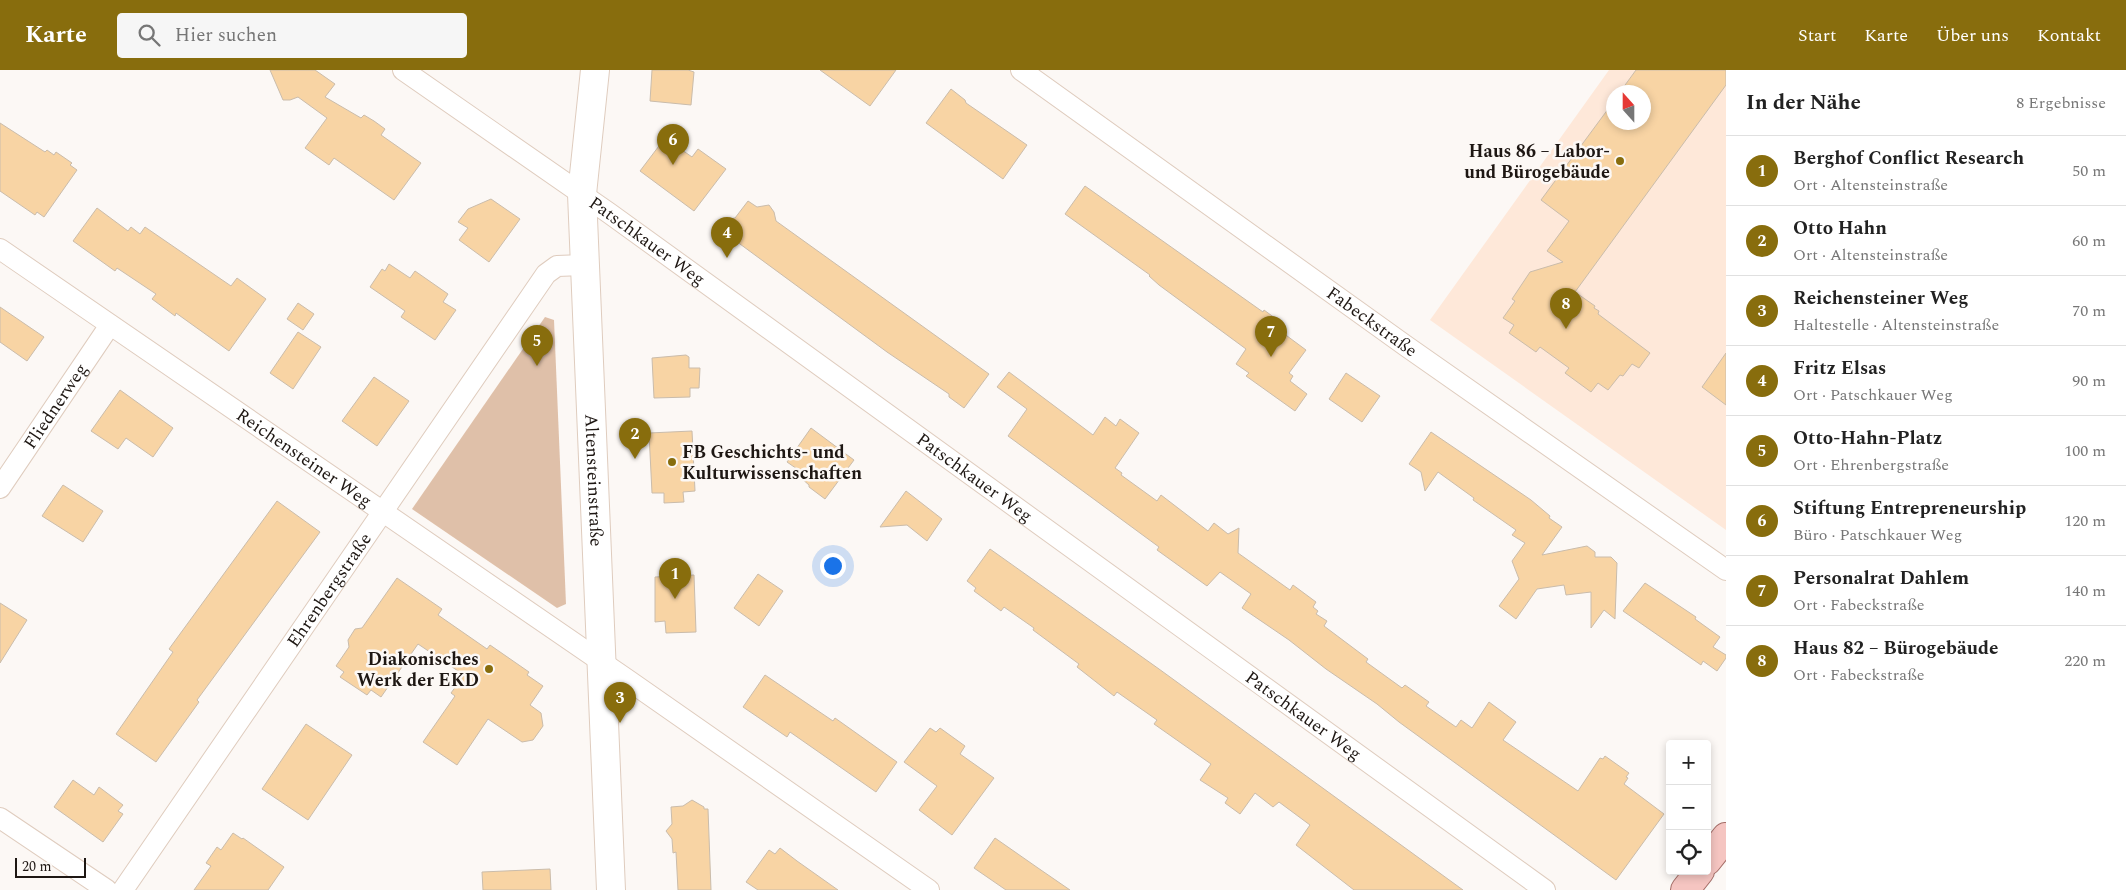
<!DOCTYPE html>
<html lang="de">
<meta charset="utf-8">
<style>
:root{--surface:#fff;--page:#f6f6f6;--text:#222;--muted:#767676;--line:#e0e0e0;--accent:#886d0d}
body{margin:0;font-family:Spectral,serif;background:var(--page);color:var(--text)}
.controls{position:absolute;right:15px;bottom:15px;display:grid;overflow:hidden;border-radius:5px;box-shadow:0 2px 8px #0003}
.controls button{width:45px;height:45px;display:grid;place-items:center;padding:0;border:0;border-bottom:1px solid var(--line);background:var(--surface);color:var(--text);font:25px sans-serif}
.compass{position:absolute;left:1606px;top:15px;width:45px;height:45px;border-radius:50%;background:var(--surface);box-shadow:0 2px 8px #0003;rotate:339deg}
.scale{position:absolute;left:15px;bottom:12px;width:71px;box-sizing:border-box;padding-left:5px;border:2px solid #1e1713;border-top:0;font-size:14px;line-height:18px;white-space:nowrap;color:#1e1713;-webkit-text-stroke:4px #fcf8f5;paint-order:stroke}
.you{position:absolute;left:832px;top:495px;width:18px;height:18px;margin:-12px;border:4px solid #fff;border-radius:50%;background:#1a73e8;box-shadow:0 0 0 8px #1a73e833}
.badge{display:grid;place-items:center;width:32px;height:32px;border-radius:50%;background:var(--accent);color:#fff;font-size:16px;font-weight:700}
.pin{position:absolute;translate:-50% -41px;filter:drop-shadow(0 1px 2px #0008)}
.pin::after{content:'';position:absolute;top:26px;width:18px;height:15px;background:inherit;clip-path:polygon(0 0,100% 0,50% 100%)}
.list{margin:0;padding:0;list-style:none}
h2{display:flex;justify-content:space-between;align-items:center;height:65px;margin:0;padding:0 20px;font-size:21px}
h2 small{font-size:16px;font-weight:400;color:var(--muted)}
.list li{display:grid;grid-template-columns:32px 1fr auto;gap:15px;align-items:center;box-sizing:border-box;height:70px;padding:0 20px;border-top:1px solid var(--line)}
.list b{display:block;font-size:19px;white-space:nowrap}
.list p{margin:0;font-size:16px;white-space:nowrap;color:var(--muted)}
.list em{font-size:16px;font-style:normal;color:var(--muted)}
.icon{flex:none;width:28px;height:28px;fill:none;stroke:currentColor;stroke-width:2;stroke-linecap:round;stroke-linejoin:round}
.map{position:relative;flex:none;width:1726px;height:820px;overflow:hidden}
header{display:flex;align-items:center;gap:30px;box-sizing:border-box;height:70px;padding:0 25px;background:var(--accent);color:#fff}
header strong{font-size:24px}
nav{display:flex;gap:28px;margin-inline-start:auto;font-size:18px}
.search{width:350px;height:45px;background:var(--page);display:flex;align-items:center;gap:12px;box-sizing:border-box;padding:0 18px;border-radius:5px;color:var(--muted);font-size:19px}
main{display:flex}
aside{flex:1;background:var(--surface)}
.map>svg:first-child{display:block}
.built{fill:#fee8d9;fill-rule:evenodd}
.green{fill:#dfc0a9}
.building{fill:#f8d4a4;stroke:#cabcab}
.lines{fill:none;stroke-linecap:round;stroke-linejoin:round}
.minor-casing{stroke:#dfccbe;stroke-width:22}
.secondary-casing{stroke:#dfccbe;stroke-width:30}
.primary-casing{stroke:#a66f69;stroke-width:30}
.minor{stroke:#fff;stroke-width:20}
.secondary{stroke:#fff;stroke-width:28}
.primary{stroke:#f5c5c1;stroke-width:28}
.poi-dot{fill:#886d0d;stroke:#fcf8f5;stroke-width:2}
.labels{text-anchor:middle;stroke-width:5;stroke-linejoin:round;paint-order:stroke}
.poi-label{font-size:18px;font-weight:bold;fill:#1e1713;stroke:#fcf8f5;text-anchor:end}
.street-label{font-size:18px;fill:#1e1713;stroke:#fcf8f5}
</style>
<header>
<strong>Karte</strong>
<div class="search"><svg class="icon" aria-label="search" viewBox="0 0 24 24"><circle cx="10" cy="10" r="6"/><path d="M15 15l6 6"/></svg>Hier suchen</div>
<nav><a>Start</a><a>Karte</a><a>Über uns</a><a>Kontakt</a></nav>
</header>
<main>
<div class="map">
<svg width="1726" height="820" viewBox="0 0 1726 820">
<rect width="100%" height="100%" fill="#fcf8f5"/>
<path class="built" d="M1609,0H1726V460L1430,250ZM1614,22H1644V52H1614Z"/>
<path class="green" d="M545,247L554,250L566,534L557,538L412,439Z"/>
<g class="building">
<path d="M270,0H315L335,14L325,27L361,48L364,45L374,51L385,59L381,65L421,93L394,130L334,88L329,95L305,78L327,48L298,27L290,30H283Z"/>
<path d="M652,0H688L694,2L691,35L650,31Z"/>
<path d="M820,0H896L870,36Z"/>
<path d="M1636,0H1726V15L1575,222L1595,236L1594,238L1599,241L1598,244L1650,283L1639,298L1632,294L1623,306L1620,305L1608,320L1598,313L1591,322L1565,303L1569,298L1540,277L1536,282L1509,263L1514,255L1503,248L1515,231L1512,229L1530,202L1563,192L1547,181L1569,151L1541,130L1614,31V52H1644V22H1620Z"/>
<path d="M951,19L965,30L966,33L1027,75L1003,109L926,53Z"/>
<path d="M0,53L45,82L47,80L54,85L56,82L72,93L70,95L77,100L44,147L37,142L35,145L0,121Z"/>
<path d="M665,68L692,87L698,79L726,99L694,141L640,101Z"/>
<path d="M1085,116L1263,242L1264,240L1283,254L1279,260L1306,280L1289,303L1293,306L1290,311L1307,324L1295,341L1246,306L1249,303L1236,294L1246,279L1159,215L1149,206L1150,205L1065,144Z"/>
<path d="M491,129L520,149L489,192L459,170L468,158L458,152L468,139Z"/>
<path d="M748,131L757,137L769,135L774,142L776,151L989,304L964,338L949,327V324L887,282L725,163L724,150L735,148Z"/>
<path d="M97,138L128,161L131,157L140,164L145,157L231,216L237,208L266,229L229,281L176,243L175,246L152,229L156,224L117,198L115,201L73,171Z"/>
<path d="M389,194L410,208L415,201L448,224L443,232L456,240L435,270L401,247L405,241L370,217L382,199L385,201Z"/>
<path d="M298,233L314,244L303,260L287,249Z"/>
<path d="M0,237L44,267L27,291L0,272Z"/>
<path d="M298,262L321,277L293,319L270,303Z"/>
<path d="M1726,283V335L1702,317Z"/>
<path d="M686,285L689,287V298H700L699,318H690V327L654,328L652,288Z"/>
<path d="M1009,302L1093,365L1105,347L1116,356L1120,349L1139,363L1115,398L1122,403L1121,405L1157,431L1161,425L1208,461L1214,453L1228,464L1239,458L1238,483L1290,520L1293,515L1316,532L1313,537L1318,541L1316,544L1327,551L1324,556L1368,589L1366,592L1402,618L1405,615L1429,632L1426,636L1456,657L1461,650L1472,658L1489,632L1516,652L1503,670L1578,721L1600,688L1603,689L1605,686L1629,703L1626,707L1628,708L1624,714L1664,744L1616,810L1399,652L1377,634L1326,599L1289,570L1242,538L1251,524L1220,502L1207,516L1157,480L1159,477L1008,366L1027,339L997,317Z"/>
<path d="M1346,303L1380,326L1362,352L1329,329Z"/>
<path d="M374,307L409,331L377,376L342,351Z"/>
<path d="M120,320L173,358L153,387L126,368L118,379L91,361Z"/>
<path d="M811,358L854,390L825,429L809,417V415L801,408L800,401L787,392Z"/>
<path d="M692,361L695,421L683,422L684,432L664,433V423H652L649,363Z"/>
<path d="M1431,362L1531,430L1550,446L1549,448L1562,457L1542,485L1587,476L1595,482V487H1611L1617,493L1615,549L1604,540L1591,558V522L1566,525L1564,515L1537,519L1516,549L1499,536L1519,509L1512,491L1525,473L1512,465L1516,460L1473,430L1474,428L1438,402L1425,421L1421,402L1409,394Z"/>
<path d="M63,415L103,441L83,472L42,446Z"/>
<path d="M906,421L942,449L927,471L907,455L880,457Z"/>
<path d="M277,431L320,462L197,630L199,632L156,692L116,664L173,582L169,579Z"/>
<path d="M990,479L1159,599L1463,820H1354L1296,775L1310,755L1279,732L1273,737L1255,723L1240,744L1225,733L1228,728L1200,710L1211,694L1154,654L1157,650L1117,622L1114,626L1077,597L1079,594L1033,560L1034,558L1004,537L1001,541L974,521L976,518L967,511Z"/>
<path d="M758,504L783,521L759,556L734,538Z"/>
<path d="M694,505L696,562L666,563L665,551L655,552V507Z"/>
<path d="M397,508L442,539L438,545L487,579L490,575L529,602L527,605L543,616L530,635L541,643L543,656L533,670L522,672L488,649L457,695L423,672L455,626L451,623L464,605L418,574L381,627L371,620L367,625L340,607L344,602L336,596L349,577L348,570L355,559L362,558Z"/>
<path d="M1645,513L1696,547L1695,549L1720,567L1713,577L1726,585V588L1717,601L1703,591L1701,595L1623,541Z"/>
<path d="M0,533L27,550L0,593Z"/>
<path d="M765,605L833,651L835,648L897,692L876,722L790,662L787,667L743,637Z"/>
<path d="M306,654L352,685L308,750L262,719Z"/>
<path d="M930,658L936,662L940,658L965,676L960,684L994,708L952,765L919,740L937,716L904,692Z"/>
<path d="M73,710L94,725L99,717L123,735L118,741L123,744L103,772L54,737Z"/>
<path d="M692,730L704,737V739H708L711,820H678L676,782L673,783L672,769L666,761L672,754L671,737L683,736Z"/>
<path d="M233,763L242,769L243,768L284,797L268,820H194L211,796L206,793L217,777L221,780Z"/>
<path d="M995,768L1038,798L1070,820H1006L974,798Z"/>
<path d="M780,778L797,791L838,820H758L746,812L769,780L775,784Z"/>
<path d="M550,799L551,820H483L482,802Z"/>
</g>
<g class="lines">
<g class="minor-casing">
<g id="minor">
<path id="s1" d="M403,0L609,143L1545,820"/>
<path id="s2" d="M1021,0L1406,276L1726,500"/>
<path id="s3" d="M0,179L628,610L929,820"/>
<path id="s4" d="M0,418L110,255"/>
<path d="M0,748L107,820"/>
<path id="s5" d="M123,820L546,204L557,196L583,195"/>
</g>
</g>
<g class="secondary-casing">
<g id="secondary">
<path id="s6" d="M595,0L582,124L611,820"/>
</g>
</g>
<g class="primary-casing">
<g id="primary">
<path d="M1707,791L1726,767"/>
<path d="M1685,820L1700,801"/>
</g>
</g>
<use href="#minor" class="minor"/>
<use href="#secondary" class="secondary"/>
<use href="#primary" class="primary"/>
</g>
<g class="poi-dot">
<circle cx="1620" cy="91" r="5"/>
<circle cx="672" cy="392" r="5"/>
<circle cx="489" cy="599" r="5"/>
</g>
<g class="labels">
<g class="poi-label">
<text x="1610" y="87">Haus 86 – Labor-<tspan x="1610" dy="21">und Bürogebäude</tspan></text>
<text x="682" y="388" text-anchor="start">FB Geschichts- und<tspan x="682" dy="21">Kulturwissenschaften</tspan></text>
<text x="479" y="595">Diakonisches<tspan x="479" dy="21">Werk der EKD</tspan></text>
</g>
<g class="street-label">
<text dy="6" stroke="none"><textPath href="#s1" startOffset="298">Patschkauer Weg</textPath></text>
<text dy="6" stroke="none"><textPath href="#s2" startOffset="432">Fabeckstraße</textPath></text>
<text dy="6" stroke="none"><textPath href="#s4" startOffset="99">Fliednerweg</textPath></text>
<text dy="6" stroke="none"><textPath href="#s3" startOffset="369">Reichensteiner Weg</textPath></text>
<text dy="6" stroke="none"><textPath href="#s1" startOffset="702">Patschkauer Weg</textPath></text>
<text dy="6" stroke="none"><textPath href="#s6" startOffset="411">Altensteinstraße</textPath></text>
<text dy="6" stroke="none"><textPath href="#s5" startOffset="364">Ehrenbergstraße</textPath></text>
<text dy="6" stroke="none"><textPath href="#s1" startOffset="1108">Patschkauer Weg</textPath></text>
</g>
</g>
</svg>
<div class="controls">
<button>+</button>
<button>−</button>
<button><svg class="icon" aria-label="locate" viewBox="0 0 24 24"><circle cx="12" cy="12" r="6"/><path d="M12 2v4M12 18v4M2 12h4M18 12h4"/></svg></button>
</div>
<svg class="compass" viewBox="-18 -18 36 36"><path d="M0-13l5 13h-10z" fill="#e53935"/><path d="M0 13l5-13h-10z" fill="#767676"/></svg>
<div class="scale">20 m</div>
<div class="you"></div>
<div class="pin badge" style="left:675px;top:529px">1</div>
<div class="pin badge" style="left:635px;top:389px">2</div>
<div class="pin badge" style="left:620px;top:653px">3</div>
<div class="pin badge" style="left:727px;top:188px">4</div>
<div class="pin badge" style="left:537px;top:296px">5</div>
<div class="pin badge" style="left:673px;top:95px">6</div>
<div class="pin badge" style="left:1271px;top:287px">7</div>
<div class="pin badge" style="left:1566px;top:259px">8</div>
</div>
<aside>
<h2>In der Nähe<small>8 Ergebnisse</small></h2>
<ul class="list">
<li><span class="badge">1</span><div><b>Berghof Conflict Research</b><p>Ort · Altensteinstraße</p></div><em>50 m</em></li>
<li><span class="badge">2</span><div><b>Otto Hahn</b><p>Ort · Altensteinstraße</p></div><em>60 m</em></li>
<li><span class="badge">3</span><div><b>Reichensteiner Weg</b><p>Haltestelle · Altensteinstraße</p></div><em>70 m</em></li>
<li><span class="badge">4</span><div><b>Fritz Elsas</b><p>Ort · Patschkauer Weg</p></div><em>90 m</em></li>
<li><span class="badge">5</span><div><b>Otto-Hahn-Platz</b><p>Ort · Ehrenbergstraße</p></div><em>100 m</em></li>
<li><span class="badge">6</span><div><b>Stiftung Entrepreneurship</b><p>Büro · Patschkauer Weg</p></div><em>120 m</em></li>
<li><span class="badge">7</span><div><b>Personalrat Dahlem</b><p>Ort · Fabeckstraße</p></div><em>140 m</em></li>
<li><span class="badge">8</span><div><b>Haus 82 – Bürogebäude</b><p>Ort · Fabeckstraße</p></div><em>220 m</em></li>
</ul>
</aside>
</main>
